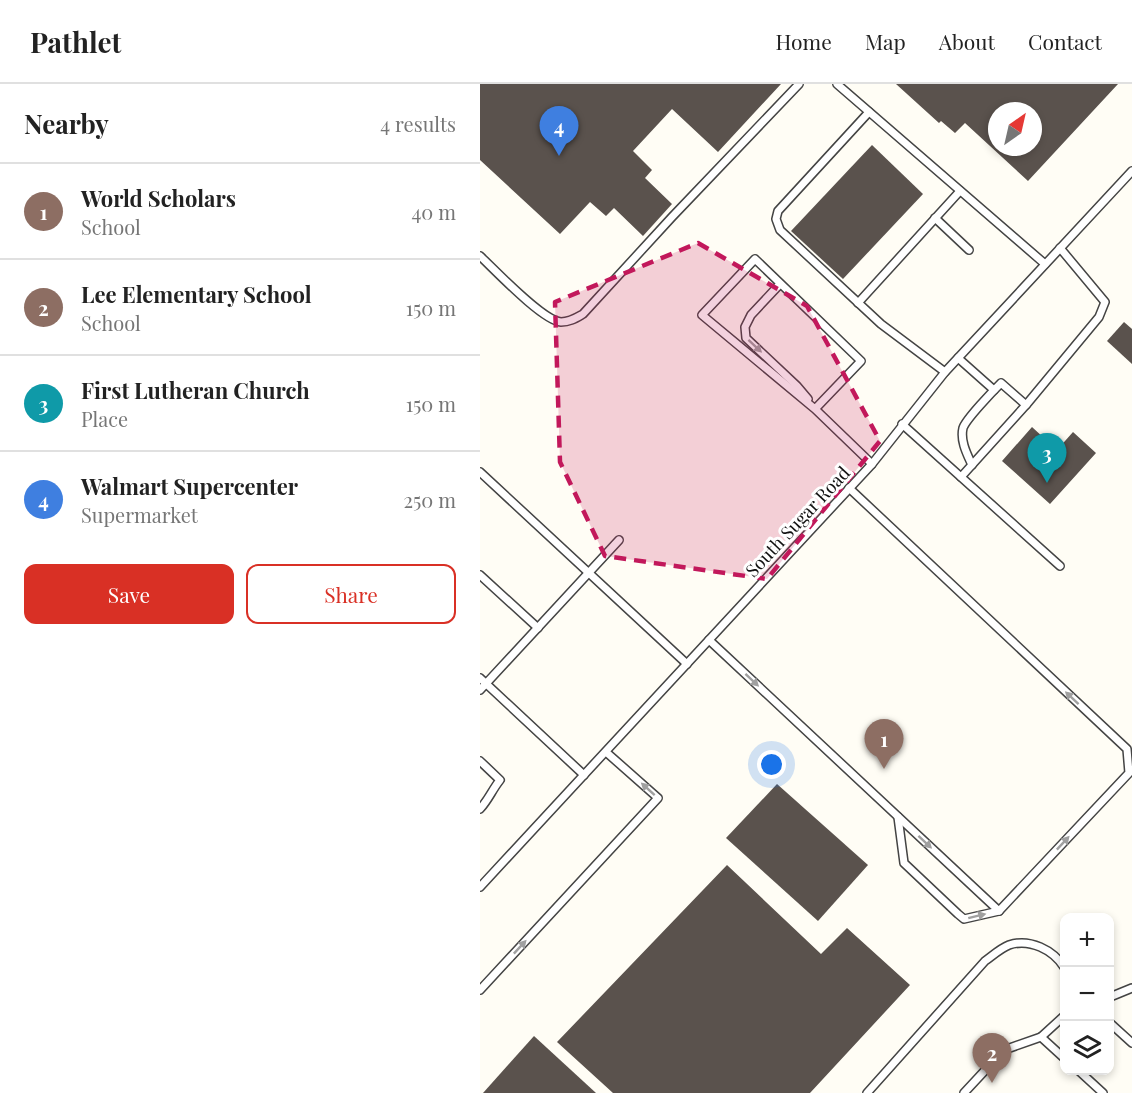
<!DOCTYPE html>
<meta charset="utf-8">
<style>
:root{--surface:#fff;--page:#f6f6f6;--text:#222;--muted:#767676;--line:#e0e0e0;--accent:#d93025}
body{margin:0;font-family:"Playfair Display",serif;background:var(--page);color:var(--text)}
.controls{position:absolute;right:18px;bottom:18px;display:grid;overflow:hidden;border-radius:12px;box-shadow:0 3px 9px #0003}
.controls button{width:54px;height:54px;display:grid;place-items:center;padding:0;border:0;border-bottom:2px solid var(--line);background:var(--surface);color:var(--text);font:30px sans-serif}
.compass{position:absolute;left:508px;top:18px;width:54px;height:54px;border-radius:50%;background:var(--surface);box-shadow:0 3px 9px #0003;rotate:34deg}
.you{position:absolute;left:292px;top:681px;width:21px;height:21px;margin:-15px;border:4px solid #fff;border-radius:50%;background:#1a73e8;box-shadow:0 0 0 9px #1a73e833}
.badge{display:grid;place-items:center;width:39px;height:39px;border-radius:50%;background:var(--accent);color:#fff;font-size:20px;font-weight:700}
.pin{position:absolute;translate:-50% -50px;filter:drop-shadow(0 2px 3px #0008)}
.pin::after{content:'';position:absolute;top:32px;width:21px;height:18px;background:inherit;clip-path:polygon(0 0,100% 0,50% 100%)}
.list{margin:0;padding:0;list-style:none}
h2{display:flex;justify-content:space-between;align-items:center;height:78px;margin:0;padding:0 24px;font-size:26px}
h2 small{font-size:20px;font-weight:400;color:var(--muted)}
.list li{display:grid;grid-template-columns:39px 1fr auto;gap:18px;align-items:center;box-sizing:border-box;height:96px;padding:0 24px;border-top:2px solid var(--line)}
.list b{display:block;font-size:22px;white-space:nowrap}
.list p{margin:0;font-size:20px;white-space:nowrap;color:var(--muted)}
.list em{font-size:20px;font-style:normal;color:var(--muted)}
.actions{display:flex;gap:12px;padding:18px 24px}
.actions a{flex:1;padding:14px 0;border:2px solid var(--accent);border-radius:12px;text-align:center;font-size:21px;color:var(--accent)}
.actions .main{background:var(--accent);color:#fff}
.icon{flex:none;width:33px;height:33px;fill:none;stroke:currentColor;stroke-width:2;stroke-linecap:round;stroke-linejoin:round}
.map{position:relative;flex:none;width:652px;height:1009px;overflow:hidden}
header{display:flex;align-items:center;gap:36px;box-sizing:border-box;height:84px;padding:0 30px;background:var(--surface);border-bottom:2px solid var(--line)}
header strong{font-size:28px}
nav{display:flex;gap:33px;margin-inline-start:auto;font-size:21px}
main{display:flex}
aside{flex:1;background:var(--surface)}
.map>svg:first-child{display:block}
.building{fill:#5a524d;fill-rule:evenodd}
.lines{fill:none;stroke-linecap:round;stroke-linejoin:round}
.service-casing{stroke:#444;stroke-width:10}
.service{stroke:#fff;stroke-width:7}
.oneway{fill:#a0a0a0}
.marked{fill:#c2185b;fill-opacity:0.2;stroke:#c2185b;stroke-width:4.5;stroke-dasharray:12 8;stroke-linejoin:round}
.labels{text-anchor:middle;stroke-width:6;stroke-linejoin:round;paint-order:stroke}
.street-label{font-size:18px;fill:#111;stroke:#fff}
</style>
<header>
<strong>Pathlet</strong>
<nav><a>Home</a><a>Map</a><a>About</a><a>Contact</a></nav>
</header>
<main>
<aside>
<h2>Nearby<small>4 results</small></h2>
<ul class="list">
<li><span class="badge" style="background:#8d6e63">1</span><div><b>World Scholars</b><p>School</p></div><em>40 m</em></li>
<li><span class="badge" style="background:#8d6e63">2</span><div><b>Lee Elementary School</b><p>School</p></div><em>150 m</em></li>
<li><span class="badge" style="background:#0f9aa8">3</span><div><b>First Lutheran Church</b><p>Place</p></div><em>150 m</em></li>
<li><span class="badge" style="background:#3f7fe0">4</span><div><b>Walmart Supercenter</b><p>Supermarket</p></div><em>250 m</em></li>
</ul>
<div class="actions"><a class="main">Save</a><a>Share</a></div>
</aside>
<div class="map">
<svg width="652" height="1009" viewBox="0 0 652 1009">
<rect width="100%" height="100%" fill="#fffdf5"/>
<g class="building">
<path d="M0,0H301L238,68L192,25L153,67L172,86L165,94L192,120L163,152L134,124L126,132L110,118L80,150L0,76Z"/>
<path d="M416,0H638L548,97L485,39L475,49L461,37L459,39ZM517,27H553V63H517Z"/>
<path d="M392,61L443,110L363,195L311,147Z"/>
<path d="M644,238L652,245V280L627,257Z"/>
<path d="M552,343L577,366L593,348L616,369L570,420L522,377Z"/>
<path d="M297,700L388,781L338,837L246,754Z"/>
<path d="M247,781L341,870L367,844L430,901L330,1009H133L77,958Z"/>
<path d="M54,952L116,1009H3Z"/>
</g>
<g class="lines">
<g class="service-casing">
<g id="service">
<path d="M357,0L565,180"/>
<path d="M389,28L298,127L296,135L300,146L401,240L465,288"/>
<path d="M455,134L489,166"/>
<path d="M0,172C15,186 63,237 81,238C90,238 96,234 103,230L192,133L319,0"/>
<path d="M300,200L271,231L265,243L266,254L317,302L328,315"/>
<path d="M378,219L480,107"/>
<path d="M478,274L514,306"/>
<path d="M335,325L222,231L275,175L381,277L335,325L392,380"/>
<path d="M422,340L580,482"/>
<path d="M492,381C487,370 480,357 483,344C486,335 513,307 521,299L546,321"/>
<path d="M0,388L207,580"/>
<path d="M481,393L546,321L619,233L625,218L580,164"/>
<path d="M0,491L58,544"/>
<path d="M229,556L519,827L649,689L647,665L369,404"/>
<path d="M0,594L104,691"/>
<path d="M0,606L139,456"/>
<path d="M0,677L20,696C12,706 9,715 0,725"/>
<path d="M418,733L424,779L478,830L484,835L519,827"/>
<path d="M0,803L392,380L465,288L652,87"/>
<path d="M0,906L178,714L126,668"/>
<path d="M630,913L652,904"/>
<path d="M630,939L652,959"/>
<path d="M561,953L584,932"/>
<path d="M598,986L623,1009"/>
<path d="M387,1009L505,877C512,872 521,864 529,861C550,854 573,866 584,883"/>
<path d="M484,1009L524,966L561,953L584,974"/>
</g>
</g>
<use href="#service" class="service"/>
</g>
<defs><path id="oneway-solid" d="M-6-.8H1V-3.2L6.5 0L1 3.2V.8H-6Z" transform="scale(1.5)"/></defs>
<g class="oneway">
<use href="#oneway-solid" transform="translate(275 262) rotate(43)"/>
<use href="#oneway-solid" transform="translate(272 596) rotate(43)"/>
<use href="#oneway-solid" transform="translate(592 614) rotate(-137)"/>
<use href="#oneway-solid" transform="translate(168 705) rotate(-138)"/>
<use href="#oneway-solid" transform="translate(445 758) rotate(43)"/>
<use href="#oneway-solid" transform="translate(583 759) rotate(-47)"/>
<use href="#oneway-solid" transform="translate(497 832) rotate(-14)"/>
<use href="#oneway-solid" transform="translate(40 863) rotate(-47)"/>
</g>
<path class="marked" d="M218,159L327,222L400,357L287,495L125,472L80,378L75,218Z"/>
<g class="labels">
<g class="street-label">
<text transform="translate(318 438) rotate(-47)" y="6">South Sugar Road</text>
</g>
</g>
</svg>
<div class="controls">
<button>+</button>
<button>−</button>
<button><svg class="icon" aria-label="layers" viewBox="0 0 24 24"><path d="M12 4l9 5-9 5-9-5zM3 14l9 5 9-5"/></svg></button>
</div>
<svg class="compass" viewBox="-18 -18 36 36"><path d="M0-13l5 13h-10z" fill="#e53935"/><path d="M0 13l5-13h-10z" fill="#767676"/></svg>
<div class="you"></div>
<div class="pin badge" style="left:404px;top:685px;background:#8d6e63">1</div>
<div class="pin badge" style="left:512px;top:999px;background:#8d6e63">2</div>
<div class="pin badge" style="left:567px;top:399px;background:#0f9aa8">3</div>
<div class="pin badge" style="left:79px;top:72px;background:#3f7fe0">4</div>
</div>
</main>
